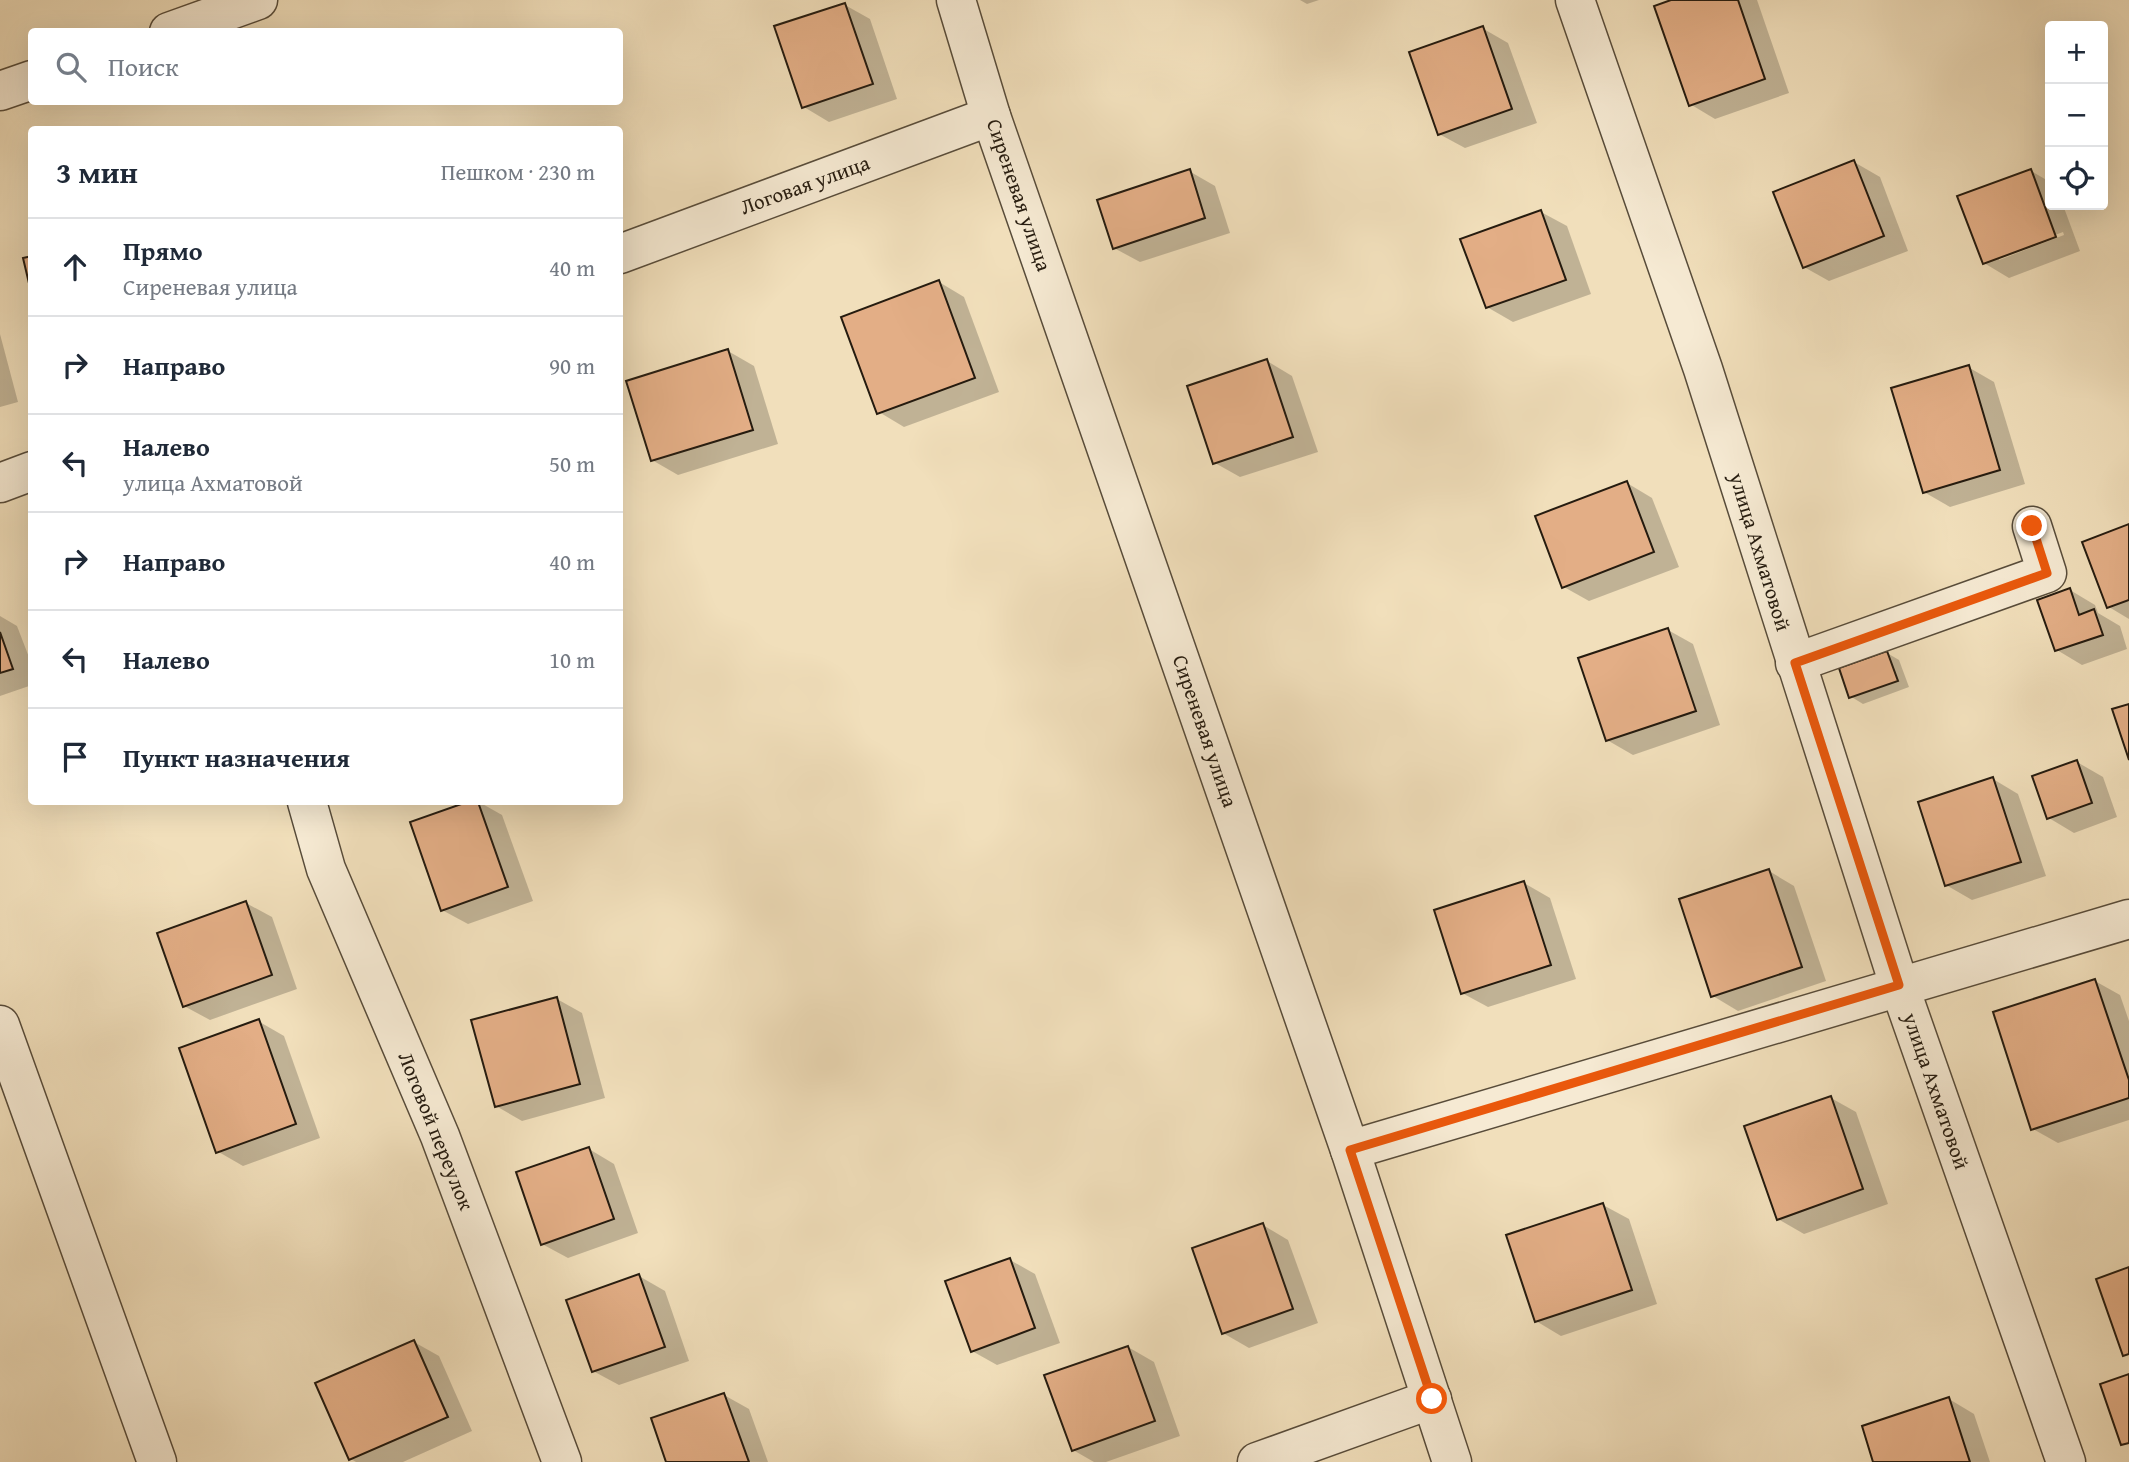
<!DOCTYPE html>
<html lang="ru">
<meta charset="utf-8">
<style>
:root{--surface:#fff;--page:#f2f2f3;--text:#1f2937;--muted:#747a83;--line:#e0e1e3}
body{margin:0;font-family:"Gentium Book Plus",serif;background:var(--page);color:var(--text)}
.controls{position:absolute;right:21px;top:21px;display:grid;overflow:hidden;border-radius:7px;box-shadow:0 7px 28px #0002}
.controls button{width:63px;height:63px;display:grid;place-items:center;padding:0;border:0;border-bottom:2px solid var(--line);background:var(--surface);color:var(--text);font:35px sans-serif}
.stop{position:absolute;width:21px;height:21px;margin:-16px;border:5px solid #ea580c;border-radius:50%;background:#fff}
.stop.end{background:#ea580c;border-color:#fff;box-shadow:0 2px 7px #0008}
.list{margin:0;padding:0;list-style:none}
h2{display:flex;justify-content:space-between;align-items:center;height:91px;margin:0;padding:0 28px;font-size:30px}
h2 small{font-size:23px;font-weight:400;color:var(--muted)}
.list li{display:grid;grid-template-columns:46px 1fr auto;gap:21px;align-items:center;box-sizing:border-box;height:98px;padding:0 28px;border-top:2px solid var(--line)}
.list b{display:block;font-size:26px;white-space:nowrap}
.list p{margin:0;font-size:23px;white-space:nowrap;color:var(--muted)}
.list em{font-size:23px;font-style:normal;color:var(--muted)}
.icon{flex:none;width:38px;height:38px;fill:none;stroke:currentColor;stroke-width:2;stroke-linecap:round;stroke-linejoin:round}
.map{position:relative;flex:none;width:2129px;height:1462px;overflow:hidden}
.search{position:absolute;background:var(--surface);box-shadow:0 7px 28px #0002;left:28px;top:28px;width:595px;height:77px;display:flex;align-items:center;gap:18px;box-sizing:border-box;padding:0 24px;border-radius:7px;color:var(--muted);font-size:26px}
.panel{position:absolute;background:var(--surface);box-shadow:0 7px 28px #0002;left:28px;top:126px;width:595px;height:679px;border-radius:7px}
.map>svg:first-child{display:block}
.shadow{fill:#0003;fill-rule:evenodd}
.building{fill:#e3ae86;stroke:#251b0f;stroke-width:2}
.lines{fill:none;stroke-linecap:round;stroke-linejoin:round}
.minor-casing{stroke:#584c3a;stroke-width:41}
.minor{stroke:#f6ead3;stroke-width:38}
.route{stroke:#ea580c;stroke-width:9}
.labels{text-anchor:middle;stroke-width:7;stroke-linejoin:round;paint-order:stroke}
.street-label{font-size:21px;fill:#251b0f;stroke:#f6ead3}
</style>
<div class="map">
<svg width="2129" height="1462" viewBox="0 0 2129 1462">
<rect width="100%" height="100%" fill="#f1dfbb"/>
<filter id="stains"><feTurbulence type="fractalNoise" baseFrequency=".00286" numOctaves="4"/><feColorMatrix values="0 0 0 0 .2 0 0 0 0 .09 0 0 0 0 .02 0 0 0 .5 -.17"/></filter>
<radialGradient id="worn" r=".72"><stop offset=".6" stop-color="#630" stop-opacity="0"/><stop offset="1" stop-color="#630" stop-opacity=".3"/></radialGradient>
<g class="shadow">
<path d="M1300,0H1319L1307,4Z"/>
<path d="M1677,0H1757L1789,93L1715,119L1690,104Z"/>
<path d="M845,5L870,19L897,99L829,122L804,107Z"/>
<path d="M1482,28L1508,43L1537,123L1465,148L1439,134Z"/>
<path d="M1854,162L1880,177L1908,251L1829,281L1804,267Z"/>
<path d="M1189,171L1215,186L1230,233L1140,262L1114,248Z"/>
<path d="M2031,171L2050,182V205H2063L2080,251L2009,278L1984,263ZM2063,232L2064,235L1999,260V256Z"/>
<path d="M1541,212L1567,226L1591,294L1513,322L1487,307Z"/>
<path d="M939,282L964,297L999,392L904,427L879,412Z"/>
<path d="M0,334L18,402L0,407Z"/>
<path d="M728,351L754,366L778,444L678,475L652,460Z"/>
<path d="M1267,361L1292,376L1318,452L1240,477L1215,463Z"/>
<path d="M1968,367L1994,382L2025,484L1950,507L1924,492Z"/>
<path d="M1627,483L1652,498L1679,567L1589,601L1564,587Z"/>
<path d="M2129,526V619L2109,607Z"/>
<path d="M2070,590L2095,605L2098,613L2120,626L2127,649L2082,665L2057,650Z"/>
<path d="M0,616L17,626L32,665V685L0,696Z"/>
<path d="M1668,630L1693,644L1720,725L1633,755L1607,740Z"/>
<path d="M1887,653L1899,660L1909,687L1863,704L1850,696Z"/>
<path d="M2077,762L2103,777L2117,817L2074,833L2049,818Z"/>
<path d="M1993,779L2018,794L2046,876L1972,900L1946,885Z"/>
<path d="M473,802H479L502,815L533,901L468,924L442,910L412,823Z"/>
<path d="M1769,871L1794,886L1826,981L1738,1011L1713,996Z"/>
<path d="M1524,883L1550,898L1576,979L1488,1007L1462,993Z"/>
<path d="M246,903L272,917L297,989L210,1020L184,1006Z"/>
<path d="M2095,981L2120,995L2129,1021V1120L2058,1143L2033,1129Z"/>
<path d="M557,999L582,1013L605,1098L522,1121L496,1106Z"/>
<path d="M258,1021L284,1036L320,1138L243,1166L217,1151Z"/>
<path d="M1831,1098L1856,1112L1888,1204L1804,1234L1778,1219Z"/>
<path d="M589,1149L614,1164L638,1233L568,1258L542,1244Z"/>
<path d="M1603,1205L1629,1219L1657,1304L1561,1336L1536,1321Z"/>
<path d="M1263,1225L1288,1240L1318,1323L1249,1348L1223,1333Z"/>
<path d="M1010,1260L1035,1274L1060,1343L997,1365L972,1351Z"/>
<path d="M639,1276L665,1291L689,1361L619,1385L593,1371Z"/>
<path d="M414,1342L439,1356L472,1431L403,1462H356L351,1459Z"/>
<path d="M1128,1347L1154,1362L1180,1436L1106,1462H1094L1073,1450Z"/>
<path d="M724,1395L749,1409L768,1462H667Z"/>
<path d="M1949,1399L1974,1414L1990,1462H1875Z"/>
</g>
<g class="building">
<path d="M1671,0H1738L1765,79L1689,106L1654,6Z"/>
<path d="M845,3L873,84L802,108L774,26Z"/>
<path d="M1483,26L1512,109L1438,135L1409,52Z"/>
<path d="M1854,160L1884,236L1803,268L1773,192Z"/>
<path d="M1190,169L1205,218L1113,249L1097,200Z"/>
<path d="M2031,169L2056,237L1983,264L1957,196Z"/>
<path d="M1541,210L1566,280L1486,308L1460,239Z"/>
<path d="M32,256V296L23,258Z"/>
<path d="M939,280L975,378L877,414L841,317Z"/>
<path d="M728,349L753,430L651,461L626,381Z"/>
<path d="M1267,359L1293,437L1213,464L1187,386Z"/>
<path d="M1969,365L2000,470L1923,493L1891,388Z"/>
<path d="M1627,481L1654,552L1562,588L1535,516Z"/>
<path d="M2129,524V600L2107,608L2082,542Z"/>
<path d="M2070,588L2079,615L2094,609L2103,635L2055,651L2037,600Z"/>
<path d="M1668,628L1696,711L1606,741L1578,658Z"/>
<path d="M0,632L13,669L0,673Z"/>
<path d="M1887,651L1898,681L1849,698L1839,668Z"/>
<path d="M2129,704V760L2112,709Z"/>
<path d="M2077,760L2092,803L2047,819L2032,776Z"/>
<path d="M1993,777L2021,862L1945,886L1918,802Z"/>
<path d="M467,802H478L508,887L441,911L410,822Z"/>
<path d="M1769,869L1802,967L1711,997L1679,899Z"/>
<path d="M1524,881L1551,965L1461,994L1434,910Z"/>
<path d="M246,901L272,975L183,1007L157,933Z"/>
<path d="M2095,979L2129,1080V1098L2031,1130L1993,1012Z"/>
<path d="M557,997L580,1084L495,1107L471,1020Z"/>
<path d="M259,1019L296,1124L216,1153L179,1048Z"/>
<path d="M1831,1096L1863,1189L1777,1220L1744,1126Z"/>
<path d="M589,1147L614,1219L541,1245L516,1172Z"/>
<path d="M1603,1203L1632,1290L1535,1322L1506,1235Z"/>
<path d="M1263,1223L1293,1309L1222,1334L1192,1248Z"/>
<path d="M1010,1258L1035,1328L971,1352L945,1281Z"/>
<path d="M2129,1267V1354L2123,1356L2096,1279Z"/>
<path d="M639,1274L665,1347L592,1372L566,1300Z"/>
<path d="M414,1340L448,1417L349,1460L315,1383Z"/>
<path d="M1128,1346L1155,1421L1072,1451L1044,1375Z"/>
<path d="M2129,1374V1443L2121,1445L2100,1384Z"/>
<path d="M724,1393L749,1462H666L651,1418Z"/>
<path d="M1949,1397L1970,1462H1873L1862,1426Z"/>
</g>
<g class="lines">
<g class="minor-casing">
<g id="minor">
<path d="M956,0L991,116L1350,1150L1452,1462"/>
<path d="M1575,0L1703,369L1899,985L2066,1462"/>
<path d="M169,32L258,0"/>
<path d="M0,91L32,80"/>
<path d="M620,254L991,116"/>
<path d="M0,483L32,471"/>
<path d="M1795,663L2047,573L2032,526"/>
<path d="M307,802L326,869L440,1136L562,1462"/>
<path d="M0,1025L157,1462"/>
<path d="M1350,1150L2129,919"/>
<path d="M1257,1462L1432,1399"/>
</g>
</g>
<use href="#minor" class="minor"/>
</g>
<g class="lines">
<path class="route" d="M1432,1399L1350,1150L1899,985L1795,663L2047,573L2032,526"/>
</g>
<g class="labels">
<g class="street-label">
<text transform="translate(805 185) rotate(-20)" y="7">Логовая улица</text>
<text transform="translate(1019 195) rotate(71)" y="7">Сиреневая улица</text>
<text transform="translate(1760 552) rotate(73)" y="7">улица Ахматовой</text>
<text transform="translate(1205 731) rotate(71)" y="7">Сиреневая улица</text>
<text transform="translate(1936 1091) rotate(71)" y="7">улица Ахматовой</text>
<text transform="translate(436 1131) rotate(68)" y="7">Логовой переулок</text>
</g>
</g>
<rect width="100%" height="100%" filter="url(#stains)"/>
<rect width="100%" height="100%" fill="url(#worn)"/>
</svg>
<div class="controls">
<button>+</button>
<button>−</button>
<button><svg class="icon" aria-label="locate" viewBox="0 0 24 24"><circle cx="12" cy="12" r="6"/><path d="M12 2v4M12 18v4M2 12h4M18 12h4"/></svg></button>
</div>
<div class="stop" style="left:1432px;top:1399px"></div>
<div class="stop end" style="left:2032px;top:526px"></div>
<div class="search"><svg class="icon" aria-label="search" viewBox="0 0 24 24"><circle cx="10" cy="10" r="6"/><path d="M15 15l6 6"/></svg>Поиск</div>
<section class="panel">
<h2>3 мин<small>Пешком · 230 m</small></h2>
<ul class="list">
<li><svg class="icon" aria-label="ahead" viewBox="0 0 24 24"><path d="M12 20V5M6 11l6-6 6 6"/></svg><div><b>Прямо</b><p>Сиреневая улица</p></div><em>40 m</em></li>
<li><svg class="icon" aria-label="right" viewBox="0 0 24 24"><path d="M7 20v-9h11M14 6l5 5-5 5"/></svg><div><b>Направо</b></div><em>90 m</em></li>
<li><svg class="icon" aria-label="left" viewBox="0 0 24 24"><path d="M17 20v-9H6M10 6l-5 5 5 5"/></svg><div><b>Налево</b><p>улица Ахматовой</p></div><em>50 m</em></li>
<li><svg class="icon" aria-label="right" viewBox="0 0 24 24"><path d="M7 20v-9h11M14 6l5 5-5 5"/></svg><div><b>Направо</b></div><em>40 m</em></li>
<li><svg class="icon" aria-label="left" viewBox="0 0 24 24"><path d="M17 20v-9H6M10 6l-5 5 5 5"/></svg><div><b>Налево</b></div><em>10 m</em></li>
<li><svg class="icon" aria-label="arrive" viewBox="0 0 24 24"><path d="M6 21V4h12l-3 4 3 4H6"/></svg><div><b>Пункт назначения</b></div></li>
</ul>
</section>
</div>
